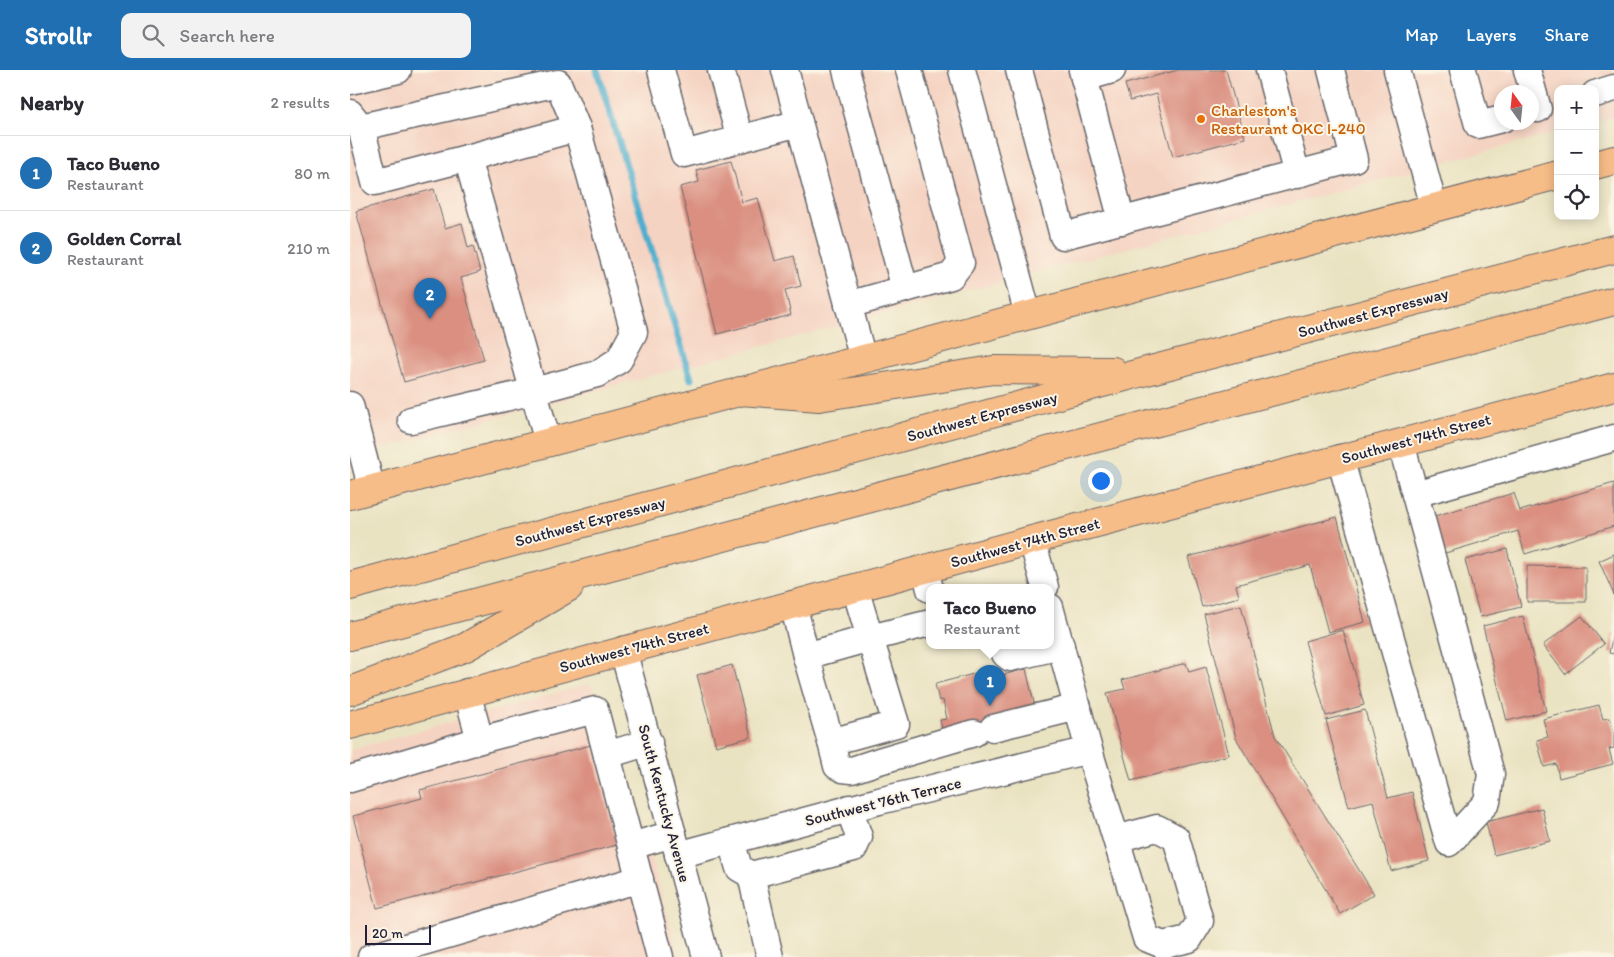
<!DOCTYPE html>
<meta charset="utf-8">
<style>
:root{--surface:#fff;--page:#f2f2f3;--text:#2b2b33;--muted:#7c7c81;--line:#e1e1e2;--accent:#1f6fb2}
body{margin:0;font-family:Itim,sans-serif;background:var(--page);color:var(--text)}
.controls{position:absolute;right:15px;top:15px;display:grid;overflow:hidden;border-radius:10px;box-shadow:0 2px 12px #0003}
.controls button{width:45px;height:45px;display:grid;place-items:center;padding:0;border:0;border-bottom:1px solid var(--line);background:var(--surface);color:var(--text);font:25px sans-serif}
.compass{position:absolute;left:1144px;top:15px;width:45px;height:45px;border-radius:50%;background:var(--surface);box-shadow:0 2px 12px #0003;rotate:345deg}
.scale{position:absolute;left:15px;bottom:12px;width:66px;box-sizing:border-box;padding-left:5px;border:2px solid #22223b;border-top:0;font-size:14px;line-height:18px;white-space:nowrap;color:#22223b;-webkit-text-stroke:4px #fcf5e5;paint-order:stroke}
.you{position:absolute;left:750px;top:410px;width:18px;height:18px;margin:-12px;border:4px solid #fff;border-radius:50%;background:#1a73e8;box-shadow:0 0 0 8px #1a73e833}
.badge{display:grid;place-items:center;width:32px;height:32px;border-radius:50%;background:var(--accent);color:#fff;font-size:16px;font-weight:700}
.pin{position:absolute;translate:-50% -41px;filter:drop-shadow(0 1px 2px #0008)}
.pin::after{content:'';position:absolute;top:26px;width:18px;height:15px;background:inherit;clip-path:polygon(0 0,100% 0,50% 100%)}
.popup{position:absolute;left:576px;top:514px;width:128px;height:65px;box-sizing:border-box;display:grid;place-content:center;border-radius:10px;background:var(--surface);filter:drop-shadow(0 1px 4px #0005);font-size:16px;white-space:nowrap;color:var(--muted)}
.popup b{font-size:19px;color:var(--text)}
.popup::after{content:'';position:absolute;left:50%;top:100%;margin-left:-10px;border:10px solid transparent;border-top-color:var(--surface)}
.list{margin:0;padding:0;list-style:none}
h2{display:flex;justify-content:space-between;align-items:center;height:65px;margin:0;padding:0 20px;font-size:21px}
h2 small{font-size:16px;font-weight:400;color:var(--muted)}
.list li{display:grid;grid-template-columns:32px 1fr auto;gap:15px;align-items:center;box-sizing:border-box;height:75px;padding:0 20px;border-top:1px solid var(--line)}
.list b{display:block;font-size:19px;white-space:nowrap}
.list p{margin:0;font-size:16px;white-space:nowrap;color:var(--muted)}
.list em{font-size:16px;font-style:normal;color:var(--muted)}
.icon{flex:none;width:28px;height:28px;fill:none;stroke:currentColor;stroke-width:2;stroke-linecap:round;stroke-linejoin:round}
.map{position:relative;flex:none;width:1264px;height:887px;overflow:hidden}
header{display:flex;align-items:center;gap:30px;box-sizing:border-box;height:70px;padding:0 25px;background:var(--accent);color:#fff}
header strong{font-size:24px}
nav{display:flex;gap:28px;margin-inline-start:auto;font-size:18px}
.search{width:350px;height:45px;background:var(--page);display:flex;align-items:center;gap:12px;box-sizing:border-box;padding:0 18px;border-radius:10px;color:var(--muted);font-size:19px}
main{display:flex}
aside{flex:1;background:var(--surface)}
.map>svg:first-child{display:block}
.built{fill:#f5d3c2;fill-rule:evenodd}
.lines{fill:none;stroke-linecap:round;stroke-linejoin:round}
.stream{stroke:#50aece;stroke-width:7}
.building{fill:#da8f80}
.minor-casing{stroke:#68666a;stroke-width:29}
.major-casing{stroke:#68666a;stroke-width:30}
.highway-casing{stroke:#68666a;stroke-width:30}
.minor{stroke:#fff;stroke-width:26}
.major{stroke:#f7bd88;stroke-width:28}
.highway{stroke:#f7bd88;stroke-width:28}
.food-dot{fill:#e8710a;stroke:#fcf5e5;stroke-width:2}
.labels{text-anchor:middle;stroke-width:4;stroke-linejoin:round;paint-order:stroke}
.food-label{font-size:16px;fill:#c56008;stroke:#fcf5e5;text-anchor:start}
.street-label{font-size:16px;fill:#22223b;stroke:#fcf5e5}
</style>
<header>
<strong>Strollr</strong>
<div class="search"><svg class="icon" aria-label="search" viewBox="0 0 24 24"><circle cx="10" cy="10" r="6"/><path d="M15 15l6 6"/></svg>Search here</div>
<nav><a>Map</a><a>Layers</a><a>Share</a></nav>
</header>
<main>
<aside>
<h2>Nearby<small>2 results</small></h2>
<ul class="list">
<li><span class="badge">1</span><div><b>Taco Bueno</b><p>Restaurant</p></div><em>80 m</em></li>
<li><span class="badge">2</span><div><b>Golden Corral</b><p>Restaurant</p></div><em>210 m</em></li>
</ul>
</aside>
<div class="map">
<svg width="1264" height="887" viewBox="0 0 1264 887">
<rect width="100%" height="100%" fill="#fcf5e5"/>
<filter id="ink" filterUnits="userSpaceOnUse"><feTurbulence type="fractalNoise" baseFrequency=".02" numOctaves="2"/><feDisplacementMap in="SourceGraphic" scale="10" xChannelSelector="R" yChannelSelector="G"/><feConvolveMatrix kernelMatrix="1 2 1 2 8 2 1 2 1" color-interpolation-filters="sRGB"/></filter>
<filter id="wash" filterUnits="userSpaceOnUse"><feTurbulence type="fractalNoise" baseFrequency=".0096" numOctaves="4" result="noise"/><feDisplacementMap in="SourceGraphic" scale="20" xChannelSelector="R" yChannelSelector="G"/><feGaussianBlur stdDeviation="1.12" result="paint"/><feColorMatrix in="noise" values="0 0 0 0 0 0 0 0 0 0 0 0 0 0 0 0 0 1.4 0 .05"/><feComposite in="paint" operator="in"/></filter>
<g filter="url(#wash)">
<rect width="100%" height="100%" fill="#eae3c2"/>
<g class="built">
<path d="M0,0H1264V47L1245,52V19H1208V62L0,387ZM1152,22H1182V52H1152Z"/>
<path d="M240,614L260,638L329,887H0V680Z"/>
</g>
<g class="lines">
<path class="stream" d="M247,0L341,309"/>
</g>
<g id="blocks">
<g class="building">
<path d="M828,0H876L895,68L823,87L806,24L780,31L775,14Z"/>
<path d="M381,91L392,132L408,128L425,191L444,186L451,216L435,220L441,245L367,264L330,117L349,112L346,100Z"/>
<path d="M84,119L95,158L112,153L118,178L123,176L130,202L111,208L134,290L54,312L6,141Z"/>
<path d="M1264,413V456L1175,484L1168,461L1092,484L1081,447L1164,423L1170,441Z"/>
<path d="M987,447L1015,552L978,562L960,495L886,515L889,527L852,537L838,487Z"/>
<path d="M1157,479L1171,537L1130,547L1115,490Z"/>
<path d="M1264,484V525L1249,491Z"/>
<path d="M1177,496L1236,497V532H1177Z"/>
<path d="M891,535L925,666L1024,824L990,844L886,668L854,544Z"/>
<path d="M1173,546L1196,641L1157,651L1133,556Z"/>
<path d="M1232,546L1254,574L1215,604L1193,575Z"/>
<path d="M993,560L1014,635L976,646L955,571Z"/>
<path d="M1263,564L1264,565V584L1259,583Z"/>
<path d="M836,593L839,602L856,597L879,685L781,711L757,623L775,619L772,610Z"/>
<path d="M382,595L401,667L366,676L347,605Z"/>
<path d="M676,599L686,641L594,667L590,650L597,649L593,630L589,631L585,614L627,603L629,611Z"/>
<path d="M1249,635L1253,649L1260,648L1264,662V678L1259,679L1263,694L1209,708L1206,694L1194,697L1187,670L1198,667L1193,649Z"/>
<path d="M1015,640L1038,728L1062,722L1079,791L1041,801L1023,731L999,737L976,650Z"/>
<path d="M241,675L267,775L27,838L3,746L72,728L70,720Z"/>
<path d="M1192,738L1200,771L1144,785L1136,752Z"/>
</g>
</g>
</g>
<g filter="url(#ink)">
<use href="#blocks" fill-opacity="0" stroke="#68666a" stroke-width="1"/>
<g class="lines">
<g class="minor-casing">
<g id="minor">
<path d="M311,0L334,84L449,53"/>
<path d="M371,0L390,69"/>
<path d="M435,0L513,289"/>
<path d="M496,0L555,219"/>
<path d="M612,0L678,245"/>
<path d="M669,0L713,166L1004,89L981,0"/>
<path d="M732,0L772,151"/>
<path d="M919,0L947,105"/>
<path d="M1047,0L1084,137"/>
<path d="M1113,0L1128,55L1152,49"/>
<path d="M1177,0L1188,39"/>
<path d="M734,8L762,0"/>
<path d="M0,11L48,0"/>
<path d="M1245,24L1264,18"/>
<path d="M0,43L11,57L25,112L117,88L198,372"/>
<path d="M11,57L208,13L227,58"/>
<path d="M498,235L601,206L611,193L559,0"/>
<path d="M0,335L22,420"/>
<path d="M61,350L184,321L247,304L269,290L284,262L227,58L117,88"/>
<path d="M990,388L1099,773L1137,732L1141,704L1051,373"/>
<path d="M1065,424L1264,368"/>
<path d="M682,470L695,517"/>
<path d="M575,499L580,519"/>
<path d="M443,534L456,586L520,568L505,518"/>
<path d="M700,537L739,680L796,868L813,875L839,869L850,851L826,768L807,758L766,769"/>
<path d="M652,575L655,584L660,588L711,576"/>
<path d="M273,580L356,887"/>
<path d="M456,586L481,672L546,654L520,568L580,553"/>
<path d="M643,658L728,637"/>
<path d="M130,670L245,640L310,887"/>
<path d="M481,672L487,696L493,699L502,700L529,691L624,663"/>
<path d="M257,685L299,672"/>
<path d="M0,709L130,670L117,622"/>
<path d="M381,771L389,798L401,805L504,778L509,767L499,738"/>
<path d="M281,776L323,764"/>
<path d="M328,785L529,731L739,680"/>
<path d="M401,805L420,887"/>
<path d="M21,887L290,809"/>
</g>
</g>
<g class="major-casing">
<g id="major">
<path d="M1245,95L1264,90"/>
<path d="M0,425L1208,105"/>
<path d="M0,655L682,470L1264,317"/>
</g>
</g>
<g class="highway-casing">
<g id="highway">
<path d="M390,321L469,327L643,300L763,301"/>
<path d="M0,516L797,301L1264,179"/>
<path d="M0,566L1264,231"/>
<path d="M0,621L116,577L219,517"/>
</g>
</g>
<use href="#minor" class="minor"/>
<use href="#major" class="major"/>
<use href="#highway" class="highway"/>
</g>
</g>
<circle class="food-dot" cx="851" cy="49" r="5"/>
<g class="labels">
<g class="food-label">
<text x="861" y="46">Charleston's<tspan x="861" dy="18">Restaurant OKC I-240</tspan></text>
</g>
<g class="street-label">
<text transform="translate(1023 242) rotate(-15)" y="6">Southwest Expressway</text>
<text transform="translate(632 346) rotate(-15)" y="6">Southwest Expressway</text>
<text transform="translate(1066 368) rotate(-15)" y="6">Southwest 74th Street</text>
<text transform="translate(240 451) rotate(-15)" y="6">Southwest Expressway</text>
<text transform="translate(675 472) rotate(-15)" y="6">Southwest 74th Street</text>
<text transform="translate(284 577) rotate(-15)" y="6">Southwest 74th Street</text>
<text transform="translate(533 731) rotate(-14)" y="6">Southwest 76th Terrace</text>
<text transform="translate(315 733) rotate(75)" y="6">South Kentucky Avenue</text>
</g>
</g>
</svg>
<div class="controls">
<button>+</button>
<button>−</button>
<button><svg class="icon" aria-label="locate" viewBox="0 0 24 24"><circle cx="12" cy="12" r="6"/><path d="M12 2v4M12 18v4M2 12h4M18 12h4"/></svg></button>
</div>
<svg class="compass" viewBox="-18 -18 36 36"><path d="M0-13l5 13h-10z" fill="#e53935"/><path d="M0 13l5-13h-10z" fill="#7c7c81"/></svg>
<div class="scale">20 m</div>
<div class="you"></div>
<div class="pin badge" style="left:640px;top:636px">1</div>
<div class="popup"><b>Taco Bueno</b>Restaurant</div>
<div class="pin badge" style="left:80px;top:249px">2</div>
</div>
</main>
